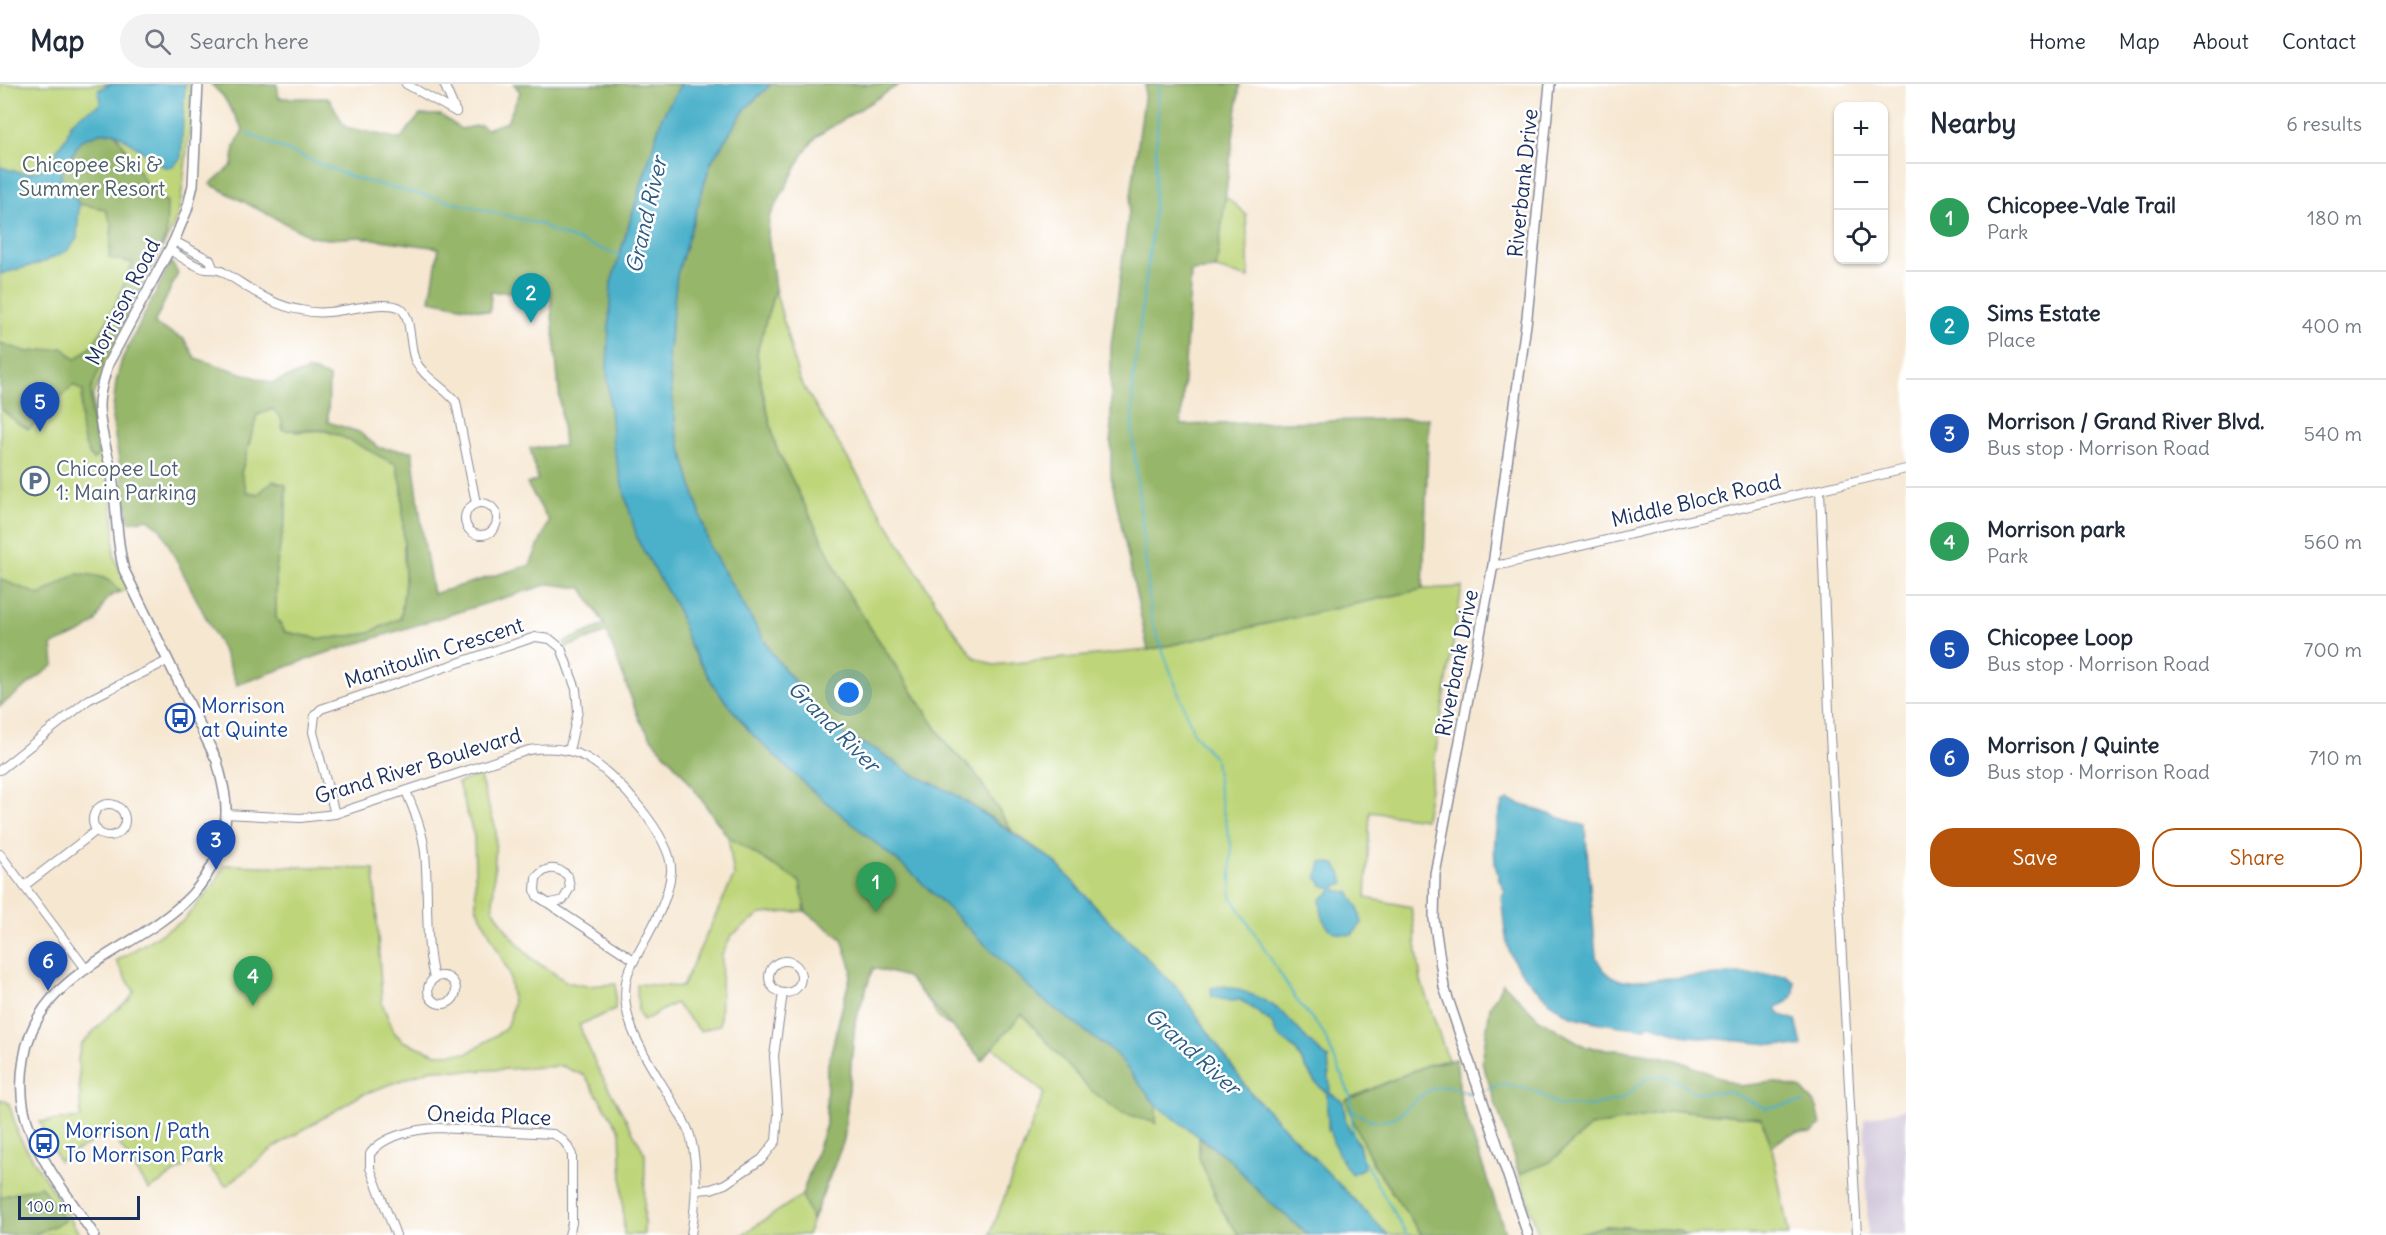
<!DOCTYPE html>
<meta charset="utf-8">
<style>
:root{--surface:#fff;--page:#f2f2f3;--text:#1f2937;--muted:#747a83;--line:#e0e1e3;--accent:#b45309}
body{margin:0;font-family:Delius,sans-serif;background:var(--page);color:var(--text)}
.controls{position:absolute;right:18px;top:18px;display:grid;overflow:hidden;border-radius:12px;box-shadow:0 2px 4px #0004}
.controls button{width:54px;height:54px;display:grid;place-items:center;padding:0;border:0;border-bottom:2px solid var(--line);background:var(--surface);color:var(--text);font:30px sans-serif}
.scale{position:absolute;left:18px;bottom:15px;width:122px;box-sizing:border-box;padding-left:6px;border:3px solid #1b2f5e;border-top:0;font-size:16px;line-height:21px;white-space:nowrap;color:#1b2f5e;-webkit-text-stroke:4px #fff;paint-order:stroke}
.you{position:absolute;left:849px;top:609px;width:21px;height:21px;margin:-15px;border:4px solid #fff;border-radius:50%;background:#1a73e8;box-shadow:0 0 0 9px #1a73e833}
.badge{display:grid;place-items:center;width:39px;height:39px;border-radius:50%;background:var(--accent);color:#fff;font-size:20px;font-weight:700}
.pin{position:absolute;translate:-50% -50px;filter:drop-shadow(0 2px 3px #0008)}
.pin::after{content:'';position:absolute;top:32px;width:21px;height:18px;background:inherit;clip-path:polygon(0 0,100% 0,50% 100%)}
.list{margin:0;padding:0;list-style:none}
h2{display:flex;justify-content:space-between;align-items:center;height:78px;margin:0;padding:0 24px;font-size:26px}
h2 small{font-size:20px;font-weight:400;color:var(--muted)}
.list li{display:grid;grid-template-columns:39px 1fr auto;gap:18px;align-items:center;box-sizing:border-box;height:108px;padding:0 24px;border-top:2px solid var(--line)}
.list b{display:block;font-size:22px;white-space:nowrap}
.list p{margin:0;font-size:20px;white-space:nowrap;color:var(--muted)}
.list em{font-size:20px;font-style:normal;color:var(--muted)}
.actions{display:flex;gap:12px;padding:18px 24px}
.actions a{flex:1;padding:14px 0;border:2px solid var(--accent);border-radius:24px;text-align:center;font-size:21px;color:var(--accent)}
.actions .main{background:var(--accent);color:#fff}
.icon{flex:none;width:33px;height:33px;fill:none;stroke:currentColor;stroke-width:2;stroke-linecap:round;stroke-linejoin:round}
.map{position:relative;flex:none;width:1906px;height:1151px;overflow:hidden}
header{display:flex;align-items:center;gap:36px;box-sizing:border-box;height:84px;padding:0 30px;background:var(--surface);border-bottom:2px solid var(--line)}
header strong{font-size:28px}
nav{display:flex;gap:33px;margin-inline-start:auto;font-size:21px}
.search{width:420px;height:54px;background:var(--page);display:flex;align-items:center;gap:15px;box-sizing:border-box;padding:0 21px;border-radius:33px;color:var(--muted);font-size:22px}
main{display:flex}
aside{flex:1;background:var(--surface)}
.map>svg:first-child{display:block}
.industrial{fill:#cabfd6}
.green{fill:#bed579;stroke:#6c826c;stroke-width:1.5;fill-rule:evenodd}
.forest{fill:#96b669;stroke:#587264;stroke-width:1.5;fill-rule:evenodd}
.water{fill:#4bb1ca;stroke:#337094;stroke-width:1.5}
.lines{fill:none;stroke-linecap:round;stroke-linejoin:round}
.stream{stroke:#4bb1ca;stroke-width:2}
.minor-casing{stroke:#888b98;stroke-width:10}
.tertiary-casing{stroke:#888b98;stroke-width:12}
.minor{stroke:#fff;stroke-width:8}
.tertiary{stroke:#fff;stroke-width:9}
.labels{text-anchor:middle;stroke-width:5;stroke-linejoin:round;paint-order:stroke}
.park-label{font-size:21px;fill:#4c6166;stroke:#fff}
.street-label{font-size:21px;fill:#1b2f5e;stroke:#fff}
.service-label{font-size:21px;fill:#4e5e75;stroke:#fff;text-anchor:start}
.transit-label{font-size:21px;fill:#164399;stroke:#fff;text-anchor:start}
.water-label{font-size:22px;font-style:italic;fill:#2c5c84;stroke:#fff}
</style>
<header>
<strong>Map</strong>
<div class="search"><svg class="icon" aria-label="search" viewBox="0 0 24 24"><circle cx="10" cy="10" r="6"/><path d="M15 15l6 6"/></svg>Search here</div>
<nav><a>Home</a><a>Map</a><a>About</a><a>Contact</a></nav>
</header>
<main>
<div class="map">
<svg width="1906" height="1151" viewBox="0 0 1906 1151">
<rect width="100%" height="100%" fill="#fff"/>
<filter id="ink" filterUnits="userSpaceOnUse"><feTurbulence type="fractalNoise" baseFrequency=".0167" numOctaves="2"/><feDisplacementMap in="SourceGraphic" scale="12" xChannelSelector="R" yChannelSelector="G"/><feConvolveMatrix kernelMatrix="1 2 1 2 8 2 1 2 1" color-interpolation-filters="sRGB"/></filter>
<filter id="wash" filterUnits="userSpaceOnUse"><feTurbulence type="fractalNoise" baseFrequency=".008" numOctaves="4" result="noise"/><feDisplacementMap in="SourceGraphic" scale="24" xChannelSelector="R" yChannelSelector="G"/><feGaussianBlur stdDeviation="1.35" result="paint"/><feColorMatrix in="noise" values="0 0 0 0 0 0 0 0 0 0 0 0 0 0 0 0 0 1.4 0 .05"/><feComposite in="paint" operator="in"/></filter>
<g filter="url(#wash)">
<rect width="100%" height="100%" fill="#f6e7d1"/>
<path class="industrial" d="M1906,1024V1151H1868L1864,1035Z"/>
<g class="green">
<path d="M0,0H191L190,42L180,123L174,141L132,222L93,312L94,340L109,402L114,435V472L128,505L83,520L37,561L0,622Z"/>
<path d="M1225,112L1246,130L1249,194L1216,185Z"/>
<path d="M775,205L799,295L947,537L974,573L993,581L1148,566L1423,505L1462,503L1425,735L1370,728L1366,814L1411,823L1421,897L1448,976L1427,981L1346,1016L1373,1081L1422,1151H1388L1249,1007L1179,906L1102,830L1054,777L1012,747L975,689L948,662L849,511L776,363L761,300L757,268ZM1241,916L1291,938L1311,962L1328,974L1330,1009L1343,1018L1346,1039L1359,1061L1328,1046L1327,1009L1314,997L1295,965L1278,952L1271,938Z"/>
<path d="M273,325L296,348C305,348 316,345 325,347C350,353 372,370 396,380L402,402L405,497L401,534L366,550L322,555L285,548L276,534V485L286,429L258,410L246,408L241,389L257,331Z"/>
<path d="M582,504L683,561L734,642L1155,1039L1156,1021L1228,1074L1200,1054L1199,1073L1221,1125L1239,1151H990L1044,1009L994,964L945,939L937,932L932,922L907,892L873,884L855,938L844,1056L807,1151H742L802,1111L826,1041L827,984L852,885L842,854L805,827L761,830L731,852L722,871L720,941L700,947L675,919L643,937L638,927L637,900L682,903L734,792L728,753L684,691L652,655L639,635L607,548L567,563L564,558L605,541Z"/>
<path d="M479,691L496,745L493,824L507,847L532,875L567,898L586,902L616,900L615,926L579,941L597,983L645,1070L644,1151H624L620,1047L585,992L562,982L471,987L432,985L361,1011L276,1062L226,1102L199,1073L149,1106L111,1047L59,1077L40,1038L81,1034L78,975L81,961L107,933L129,916L134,907L116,877L184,836L215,799L225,781L374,785L382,919L394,948L403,957L437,970L468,969L504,946L510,935L513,919L509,889L476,822L474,752L458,699Z"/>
<path d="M0,1015L9,1019L18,1051L80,1151H0Z"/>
<path d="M1678,1026L1761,1034L1772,1063L1789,1151H1685L1678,1146L1604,1142L1576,1151H1539L1519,1090L1550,1078L1590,1043Z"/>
</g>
<g class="forest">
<path d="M211,0H277L279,14H329L345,43L400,55L420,31H441L461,45L481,41L486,45L507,38L520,8L514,0H681L662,33L611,199L638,457L677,524L690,562L716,605L751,649L808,703L913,790L1038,912L1116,970L1156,1021V1039L1120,1028L1088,1004L1022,930L982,976L907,893L873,884L855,938L844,1056L812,1136L802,1111L826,1041L827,984L852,886L842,855L805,827L800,798L728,753L684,691L652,655L639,635L607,548L567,563L564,558L605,541L582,504L549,500L320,571L237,601L225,571L160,444L148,435L129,438L112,334L116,298L122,275L171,178L178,189L154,240L184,255L195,274L272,299L309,286L329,293L328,338L359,348L379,364L412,367L423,452L433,510L530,481L549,437L527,400L538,396L530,364L564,362L550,208H491L490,228L430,216L439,164L359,153L329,155L311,153L210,100L232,81L235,62L243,45L223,12ZM273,325L281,334L283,346C297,348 313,344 326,347C351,354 372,370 396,380L402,402L405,497L401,534L366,550L322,555L285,548L276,534V485L286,429V401L273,397L258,410L247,408L241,389L257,331Z"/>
<path d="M771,0H900L817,52L804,69L769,134L768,150L775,205L757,268L761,300L776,363L849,511L948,662L975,689L1012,747L952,709L910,689L877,666L847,653L822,632L771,568L710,464L676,347L668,272L677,191L711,78L745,25Z"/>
<path d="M1146,0H1240L1216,185L1191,187L1181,341L1429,334L1423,505L1148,566L1111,393V262Z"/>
<path d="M115,48L150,106L167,118L166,152L104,275L91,306V330L98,371L93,376C78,355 80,331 83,307L73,301L29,345L19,340L0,324V259L28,268L63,264L75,275C104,259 120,207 133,179L109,174L112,141L105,125L79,120L61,95V89L81,56L100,49Z"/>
<path d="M76,490C93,490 110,492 120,508C96,516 106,528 94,539C83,550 66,555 52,561L54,581L0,622V495L40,511Z"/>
<path d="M1503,899L1539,935L1586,963L1644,969L1677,976L1740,1002L1773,998L1802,1005L1817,1023L1821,1041L1812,1049C1794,1047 1785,1051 1772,1063L1761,1034L1678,1026L1590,1043L1550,1078L1519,1090L1482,978L1490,923Z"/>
<path d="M1456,975L1461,1018L1506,1151H1422C1390,1106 1362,1069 1346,1016L1427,981Z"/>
<path d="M1199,1054L1228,1074L1267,1116L1309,1151H1239L1221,1125L1199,1073Z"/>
<path d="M41,1102L65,1137L33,1151H0V1113Z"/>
<path d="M1604,1142L1678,1146L1685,1151H1576Z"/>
</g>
<g class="water">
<path d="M110,0H185L181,74L172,83H164L115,48L100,49L81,56L61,89V95L79,120L77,155L67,167L41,179L0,190V83C28,91 31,93 56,76V67L67,52L70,40L80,31L99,21L101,16L98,6Z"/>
<path d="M681,0H771L745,25L711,78L677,191L668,272L676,347L710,464L771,568L822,632L847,653L877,666L910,689L952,709L1054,777L1102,830L1179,906L1249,1007L1388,1151H1309L1267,1116L1228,1074L1156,1021L1116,970L1038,912L913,790L808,703L751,649L716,605L690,562L677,524L638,457L621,397L613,362L607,285L611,199L662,33Z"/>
<path d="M1508,716L1585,742L1596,873C1602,886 1609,893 1623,897L1737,890L1786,891L1794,898C1796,913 1791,917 1778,922L1776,926L1781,931L1796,936L1802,961L1800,963L1689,952L1649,940L1645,944C1630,945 1580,936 1567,930C1550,920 1517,888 1510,869C1504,853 1504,831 1501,814L1505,806C1489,784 1494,744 1502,720Z"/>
<path d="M1321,778L1335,780L1341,789L1344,799L1336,802L1337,807L1349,808L1358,824L1362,839L1352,851C1326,851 1322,839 1320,816L1332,807L1330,803L1323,802L1317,793Z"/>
<path d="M1223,902C1244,906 1268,916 1284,930C1299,945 1310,961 1328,974L1330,1009L1343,1018L1346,1039L1359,1061L1364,1084L1351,1090C1331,1062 1326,1044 1327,1009L1314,997L1295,965L1278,952L1271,938L1241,916L1231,917L1212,913L1211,904Z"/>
</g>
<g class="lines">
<g class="stream">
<path d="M1159,0L1153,139L1133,297L1132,345L1152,538L1194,650L1215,675L1220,714L1231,760V812L1298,918L1323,948L1351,1013L1353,1053"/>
<path d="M248,50L354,94L541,140L551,147L621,172"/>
<path d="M1487,1005L1505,1000L1520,1003L1538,1008L1557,1021L1588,1022L1622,1015L1647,994L1665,991L1695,1008H1730L1765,1024L1803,1018"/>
<path d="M1350,1026C1357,1029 1364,1034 1372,1036C1411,1045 1417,983 1468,1009L1472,1008"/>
<path d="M1362,1074L1407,1151"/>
</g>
</g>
</g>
<g filter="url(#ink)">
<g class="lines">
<g class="minor-casing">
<g id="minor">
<path d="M406,0L456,28"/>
<path d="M444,0L456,28"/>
<path d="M174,157L210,176L213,184"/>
<path d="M170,166C180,172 195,183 206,185C213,186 217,184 223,188C249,203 271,222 301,226C309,228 319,229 328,228C345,227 386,216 400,224C412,231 409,262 415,276C424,294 443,302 456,318L476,419"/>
<path d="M1820,406L1830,651L1857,1151"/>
<circle cx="481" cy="435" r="16"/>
<path d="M1493,481L1505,480L1906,385"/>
<path d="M0,686L88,616L167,577"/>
<path d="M406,707C414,727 423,747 425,769C429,811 424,853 434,894"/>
<circle cx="109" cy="736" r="16"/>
<path d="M226,730L300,734L335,730L529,666C549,663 569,664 587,674C615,689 674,755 671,788C668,823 643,857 628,889C614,936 653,983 675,1022C681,1032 689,1044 691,1055C699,1086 696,1120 691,1151"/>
<path d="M335,730L313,648L315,631L321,625L535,553L550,555L561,564L576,605L578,627L569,667"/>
<path d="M0,770L86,885"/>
<path d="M24,802L97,746"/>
<path d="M551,819L563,816L570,804L568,792C557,782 546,782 536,794L535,806L537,812L634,876"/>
<circle cx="785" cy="893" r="16"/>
<circle cx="442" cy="906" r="14"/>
<path d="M696,1106L711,1105L725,1100L762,1075L776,1057L778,1030L774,972L783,909"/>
<path d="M396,1151L370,1084V1070C383,1051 417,1045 438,1044L553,1050C564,1055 567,1060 572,1071V1139L569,1151"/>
</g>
</g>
<g class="tertiary-casing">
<g id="tertiary">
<path d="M94,1151C73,1119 43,1082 30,1046C21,1024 20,998 24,975C42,852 217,868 226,730C227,712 221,694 217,677L124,486C116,457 117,428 113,399C110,373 99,348 99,321C99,307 104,294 108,280L174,157L187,126L193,101L198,0"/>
<path d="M1528,1151L1444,903L1434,835L1435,790L1493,481L1527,233L1550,0"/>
</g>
</g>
<use href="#minor" class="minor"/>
<use href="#tertiary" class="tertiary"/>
</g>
</g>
<defs>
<g id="parking-ring" transform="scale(1.5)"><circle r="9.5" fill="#fff" stroke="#5c6f8a" stroke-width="1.5"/><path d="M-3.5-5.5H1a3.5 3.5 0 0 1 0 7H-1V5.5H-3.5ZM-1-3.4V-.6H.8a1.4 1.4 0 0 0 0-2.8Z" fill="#5c6f8a"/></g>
<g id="bus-ring" transform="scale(1.5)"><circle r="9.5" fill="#fff" stroke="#1a4fb4" stroke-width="1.5"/><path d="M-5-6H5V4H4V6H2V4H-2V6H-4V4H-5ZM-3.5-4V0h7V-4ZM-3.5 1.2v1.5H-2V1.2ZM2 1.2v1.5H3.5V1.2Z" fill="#1a4fb4"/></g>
</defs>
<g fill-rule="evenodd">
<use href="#parking-ring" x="35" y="397"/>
<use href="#bus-ring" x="180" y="634"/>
<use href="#bus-ring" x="44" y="1059"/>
</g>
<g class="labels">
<g class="park-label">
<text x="92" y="88">Chicopee Ski &amp;<tspan x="92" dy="24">Summer Resort</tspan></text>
</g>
<g class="street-label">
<text transform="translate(1523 99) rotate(-84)" y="7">Riverbank Drive</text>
<text transform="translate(123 218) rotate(-63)" y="7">Morrison Road</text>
<text transform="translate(1696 417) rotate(-13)" y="7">Middle Block Road</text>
<text transform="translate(434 569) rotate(-18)" y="7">Manitoulin Crescent</text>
<text transform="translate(1457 579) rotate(-79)" y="7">Riverbank Drive</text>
<text transform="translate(418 682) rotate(-17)" y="7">Grand River Boulevard</text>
<text transform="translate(489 1032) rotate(2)" y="7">Oneida Place</text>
</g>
<g class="service-label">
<text x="56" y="392">Chicopee Lot<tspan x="56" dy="24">1: Main Parking</tspan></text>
</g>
<g class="transit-label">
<text x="201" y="629">Morrison<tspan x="201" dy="24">at Quinte</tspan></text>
<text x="65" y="1054">Morrison / Path<tspan x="65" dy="24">To Morrison Park</tspan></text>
</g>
<g class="water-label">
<text transform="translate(646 131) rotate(-77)" y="8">Grand River</text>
<text transform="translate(834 642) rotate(45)" y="8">Grand River</text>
<text transform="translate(1193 967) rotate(42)" y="8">Grand River</text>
</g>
</g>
</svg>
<div class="controls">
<button>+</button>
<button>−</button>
<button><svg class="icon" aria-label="locate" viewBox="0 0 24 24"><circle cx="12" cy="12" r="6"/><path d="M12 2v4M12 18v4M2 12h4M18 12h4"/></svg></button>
</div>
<div class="scale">100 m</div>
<div class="you"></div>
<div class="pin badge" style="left:876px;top:828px;background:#2e9e5b">1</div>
<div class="pin badge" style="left:531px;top:239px;background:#0f9aa8">2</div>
<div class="pin badge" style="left:216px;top:786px;background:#1a4fb4">3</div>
<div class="pin badge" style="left:253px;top:922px;background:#2e9e5b">4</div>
<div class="pin badge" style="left:40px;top:348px;background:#1a4fb4">5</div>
<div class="pin badge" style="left:48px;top:907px;background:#1a4fb4">6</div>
</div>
<aside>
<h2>Nearby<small>6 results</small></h2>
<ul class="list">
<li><span class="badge" style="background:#2e9e5b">1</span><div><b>Chicopee-Vale Trail</b><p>Park</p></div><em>180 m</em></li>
<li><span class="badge" style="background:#0f9aa8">2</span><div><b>Sims Estate</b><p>Place</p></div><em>400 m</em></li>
<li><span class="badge" style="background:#1a4fb4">3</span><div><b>Morrison / Grand River Blvd.</b><p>Bus stop · Morrison Road</p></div><em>540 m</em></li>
<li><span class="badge" style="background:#2e9e5b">4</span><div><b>Morrison park</b><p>Park</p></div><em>560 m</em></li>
<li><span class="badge" style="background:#1a4fb4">5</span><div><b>Chicopee Loop</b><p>Bus stop · Morrison Road</p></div><em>700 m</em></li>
<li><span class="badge" style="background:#1a4fb4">6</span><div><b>Morrison / Quinte</b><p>Bus stop · Morrison Road</p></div><em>710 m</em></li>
</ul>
<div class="actions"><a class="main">Save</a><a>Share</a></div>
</aside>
</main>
